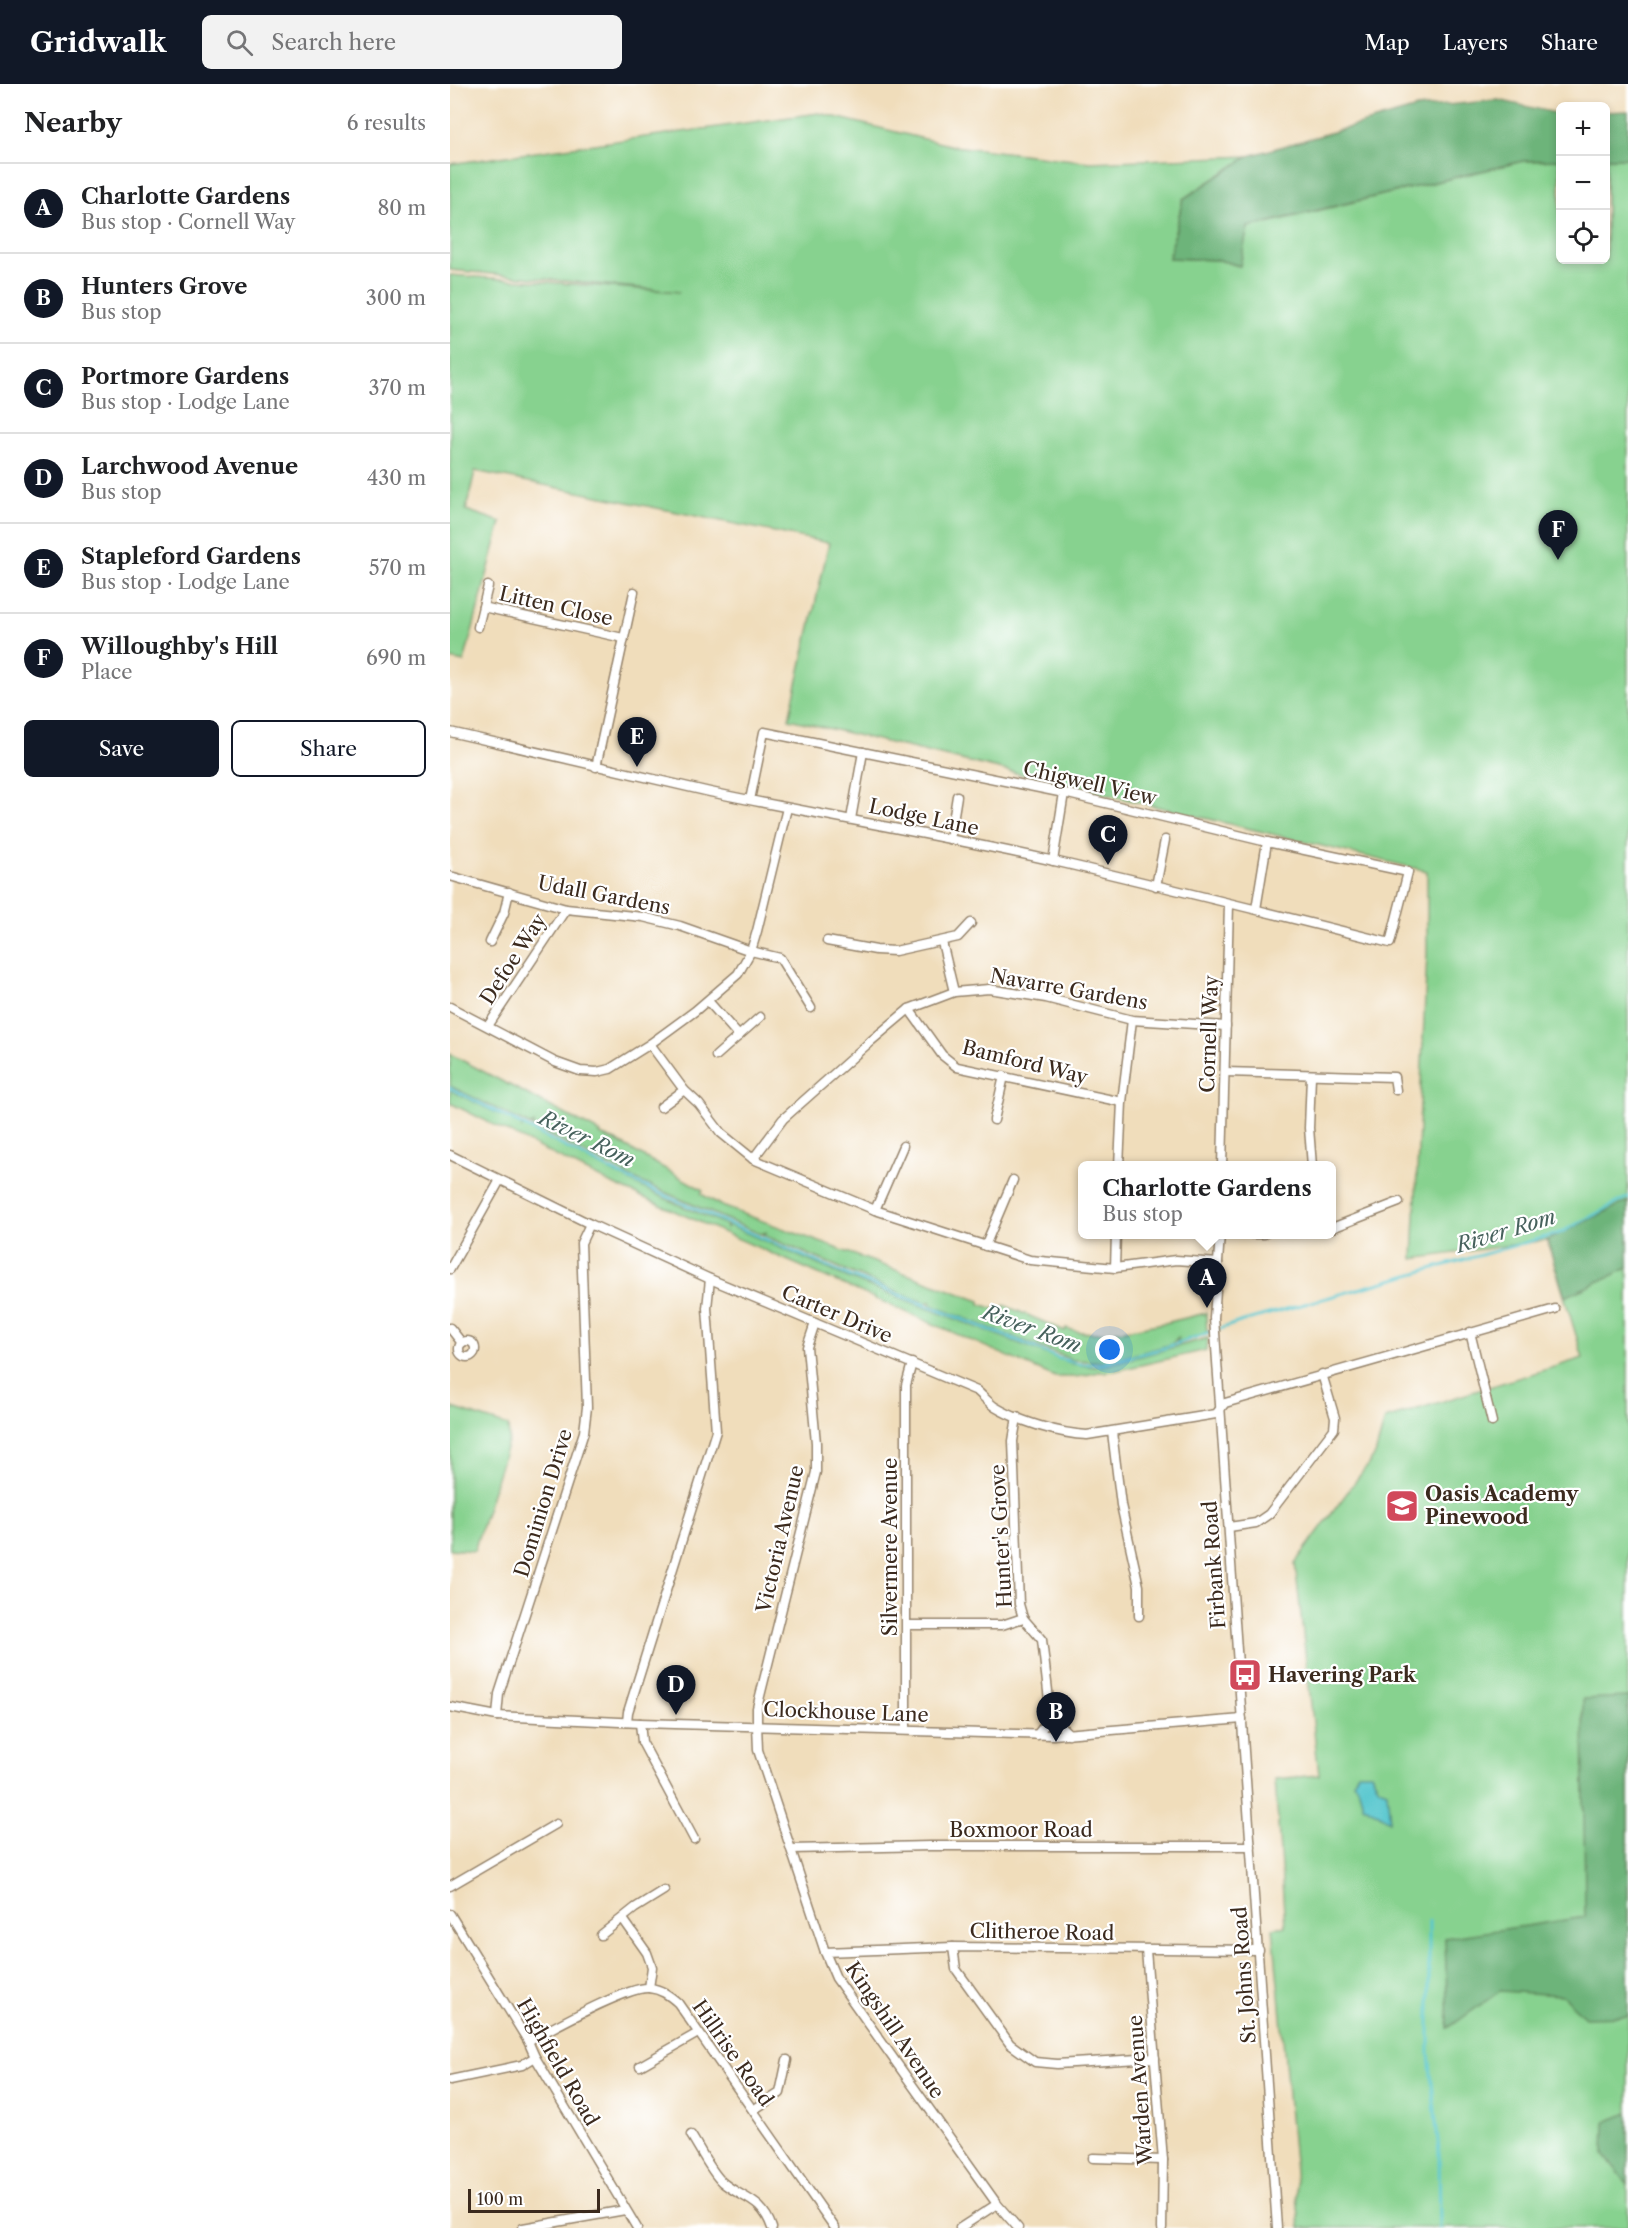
<!DOCTYPE html>
<meta charset="utf-8">
<style>
:root{--surface:#fff;--page:#f2f2f2;--text:#202124;--muted:#757577;--line:#e0e0e0;--accent:#111827}
body{margin:0;font-family:"Libre Caslon Text",serif;background:var(--page);color:var(--text)}
.controls{position:absolute;right:18px;top:18px;display:grid;overflow:hidden;border-radius:9px;box-shadow:0 3px 9px #0003}
.controls button{width:54px;height:54px;display:grid;place-items:center;padding:0;border:0;border-bottom:2px solid var(--line);background:var(--surface);color:var(--text);font:30px sans-serif}
.scale{position:absolute;left:18px;bottom:15px;width:132px;box-sizing:border-box;padding-left:6px;border:3px solid #3b2a1e;border-top:0;font-size:16px;line-height:21px;white-space:nowrap;color:#3b2a1e;-webkit-text-stroke:4px #fff;paint-order:stroke}
.you{position:absolute;left:660px;top:1266px;width:21px;height:21px;margin:-15px;border:4px solid #fff;border-radius:50%;background:#1a73e8;box-shadow:0 0 0 9px #1a73e833}
.badge{display:grid;place-items:center;width:39px;height:39px;border-radius:50%;background:var(--accent);color:#fff;font-size:20px;font-weight:700}
.pin{position:absolute;translate:-50% -50px;filter:drop-shadow(0 2px 3px #0008)}
.pin::after{content:'';position:absolute;top:32px;width:21px;height:18px;background:inherit;clip-path:polygon(0 0,100% 0,50% 100%)}
.popup{position:absolute;left:628px;top:1077px;width:258px;height:78px;box-sizing:border-box;display:grid;place-content:center;border-radius:9px;background:var(--surface);filter:drop-shadow(0 2px 4px #0005);font-size:20px;white-space:nowrap;color:var(--muted)}
.popup b{font-size:22px;color:var(--text)}
.popup::after{content:'';position:absolute;left:50%;top:100%;margin-left:-12px;border:12px solid transparent;border-top-color:var(--surface)}
.list{margin:0;padding:0;list-style:none}
h2{display:flex;justify-content:space-between;align-items:center;height:78px;margin:0;padding:0 24px;font-size:26px}
h2 small{font-size:20px;font-weight:400;color:var(--muted)}
.list li{display:grid;grid-template-columns:39px 1fr auto;gap:18px;align-items:center;box-sizing:border-box;height:90px;padding:0 24px;border-top:2px solid var(--line)}
.list b{display:block;font-size:22px;white-space:nowrap}
.list p{margin:0;font-size:20px;white-space:nowrap;color:var(--muted)}
.list em{font-size:20px;font-style:normal;color:var(--muted)}
.actions{display:flex;gap:12px;padding:18px 24px}
.actions a{flex:1;padding:14px 0;border:2px solid var(--accent);border-radius:9px;text-align:center;font-size:21px;color:var(--accent)}
.actions .main{background:var(--accent);color:#fff}
.icon{flex:none;width:33px;height:33px;fill:none;stroke:currentColor;stroke-width:2;stroke-linecap:round;stroke-linejoin:round}
.map{position:relative;flex:none;width:1178px;height:2144px;overflow:hidden}
header{display:flex;align-items:center;gap:36px;box-sizing:border-box;height:84px;padding:0 30px;background:var(--accent);color:#fff}
header strong{font-size:28px}
nav{display:flex;gap:33px;margin-inline-start:auto;font-size:21px}
.search{width:420px;height:54px;background:var(--page);display:flex;align-items:center;gap:15px;box-sizing:border-box;padding:0 21px;border-radius:9px;color:var(--muted);font-size:22px}
main{display:flex}
aside{flex:1;background:var(--surface)}
.map>svg:first-child{display:block}
.green{fill:#87d28f;stroke:#617e56;stroke-width:1.5}
.forest{fill:#6db47a;stroke:#546f4c;stroke-width:1.5}
.water{fill:#59c7cf;stroke:#4a7876;stroke-width:1.5}
.lines{fill:none;stroke-linecap:round;stroke-linejoin:round}
.stream{stroke:#59c7cf;stroke-width:3}
.street-casing{stroke:#96846c;stroke-width:11}
.street{stroke:#fff;stroke-width:8}
.labels{text-anchor:middle;stroke-width:4.5;stroke-linejoin:round;paint-order:stroke}
.street-label{font-size:20px;fill:#3b2a1e;stroke:#fff}
.poi-label{font-size:20px;font-weight:bold;fill:#3b2a1e;stroke:#fff;text-anchor:start}
.water-label{font-size:21px;font-style:italic;fill:#46615c;stroke:#fff}
</style>
<header>
<strong>Gridwalk</strong>
<div class="search"><svg class="icon" aria-label="search" viewBox="0 0 24 24"><circle cx="10" cy="10" r="6"/><path d="M15 15l6 6"/></svg>Search here</div>
<nav><a>Map</a><a>Layers</a><a>Share</a></nav>
</header>
<main>
<aside>
<h2>Nearby<small>6 results</small></h2>
<ul class="list">
<li><span class="badge">A</span><div><b>Charlotte Gardens</b><p>Bus stop · Cornell Way</p></div><em>80 m</em></li>
<li><span class="badge">B</span><div><b>Hunters Grove</b><p>Bus stop</p></div><em>300 m</em></li>
<li><span class="badge">C</span><div><b>Portmore Gardens</b><p>Bus stop · Lodge Lane</p></div><em>370 m</em></li>
<li><span class="badge">D</span><div><b>Larchwood Avenue</b><p>Bus stop</p></div><em>430 m</em></li>
<li><span class="badge">E</span><div><b>Stapleford Gardens</b><p>Bus stop · Lodge Lane</p></div><em>570 m</em></li>
<li><span class="badge">F</span><div><b>Willoughby's Hill</b><p>Place</p></div><em>690 m</em></li>
</ul>
<div class="actions"><a class="main">Save</a><a>Share</a></div>
</aside>
<div class="map">
<svg width="1178" height="2144" viewBox="0 0 1178 2144">
<rect width="100%" height="100%" fill="#fff"/>
<filter id="ink" filterUnits="userSpaceOnUse"><feTurbulence type="fractalNoise" baseFrequency=".0167" numOctaves="2"/><feDisplacementMap in="SourceGraphic" scale="12" xChannelSelector="R" yChannelSelector="G"/><feConvolveMatrix kernelMatrix="1 2 1 2 8 2 1 2 1" color-interpolation-filters="sRGB"/></filter>
<filter id="wash" filterUnits="userSpaceOnUse"><feTurbulence type="fractalNoise" baseFrequency=".008" numOctaves="4" result="noise"/><feDisplacementMap in="SourceGraphic" scale="24" xChannelSelector="R" yChannelSelector="G"/><feGaussianBlur stdDeviation="1.35" result="paint"/><feColorMatrix in="noise" values="0 0 0 0 0 0 0 0 0 0 0 0 0 0 0 0 0 1.4 0 .05"/><feComposite in="paint" operator="in"/></filter>
<g filter="url(#wash)">
<rect width="100%" height="100%" fill="#f0ddbb"/>
<g class="green">
<path d="M369,29L503,62L640,78L799,72L733,115L719,174L769,176L789,182L797,144L1073,77L1110,76V176H1156V74H1178V2144H850L823,1844L835,1842L825,1695L869,1691L845,1479L925,1371L935,1335L1133,1274L1097,1156L963,1175L977,869V787L339,635L379,459L25,387L16,426L51,438L14,578L0,575V191L230,208L0,186V80Z"/>
<path d="M0,970L151,1049L150,1051L166,1057L253,1106L251,1110L272,1122L530,1217V1220L545,1225V1227L552,1229L554,1221L615,1247L616,1244C645,1256 685,1243 715,1239L756,1229L757,1249L726,1259L729,1254L728,1253L722,1260L656,1278L623,1276L491,1225L480,1220V1217L477,1219L449,1209L313,1151L317,1148L310,1150L175,1091L179,1088L173,1089L81,1042L85,1040L79,1041L0,1002Z"/>
<path d="M0,1006L71,1041L72,1044L73,1042C138,1074 200,1111 268,1137L276,1141L277,1144L278,1141L401,1195L623,1280L645,1283L658,1281L758,1254L757,1266L665,1287L649,1288L627,1293H605L160,1099L0,1019Z"/>
<path d="M0,1323L58,1342L59,1355L24,1467L0,1465Z"/>
</g>
<g class="forest">
<path d="M1048,16L1110,30V76L1073,77L798,143L790,182L769,176L719,174L733,115L799,72L967,24Z"/>
<path d="M1178,27V74H1156V28Z"/>
<path d="M1178,1117V1184L1115,1213L1097,1156Z"/>
<path d="M1178,1613V1932L1135,1933L1112,1911L1050,1907L998,1944L995,1854L1135,1833L1133,1615Z"/>
<path d="M1178,2029V2100L1154,2071L1155,2038Z"/>
</g>
<path class="water" d="M908,1689H921L929,1704L937,1707L940,1737L913,1721L908,1703L903,1698Z"/>
<g class="lines">
<g class="stream">
<path d="M0,1004L172,1092L225,1116L400,1192L574,1259L608,1274L629,1280H653L714,1264L790,1238L1110,1149L1178,1113"/>
<path d="M979,1837V1970L989,2067L990,2144"/>
</g>
</g>
</g>
<g filter="url(#ink)">
<g class="lines">
<g class="street-casing">
<g id="street">
<path d="M33,523L173,554"/>
<path d="M28,543L38,502"/>
<path d="M0,648L260,708C375,732 490,751 604,777C716,803 828,831 940,859L958,788L817,758L614,709L314,648L300,716"/>
<path d="M146,683L184,508"/>
<path d="M401,735L413,668"/>
<path d="M500,755L507,712"/>
<path d="M603,777L614,709"/>
<path d="M0,792L116,825L193,833L230,842L301,867L330,874L361,924"/>
<path d="M706,802L715,756"/>
<path d="M806,825L817,758"/>
<path d="M377,857L426,866L445,867L508,853L521,839"/>
<path d="M40,858L54,829L59,808"/>
<path d="M492,858L504,908"/>
<path d="M258,917L289,952"/>
<path d="M0,923L105,978L130,987L147,988L160,985L200,960L245,927L288,890L301,867L307,847L337,724"/>
<path d="M459,925L492,971L507,983L672,1018"/>
<path d="M38,942L116,825"/>
<path d="M200,960L234,1006L249,1020L271,1049L303,1075L425,1126L580,1176L665,1184L726,1176L768,1179"/>
<path d="M266,972L310,933"/>
<path d="M775,988L944,993L946,1006"/>
<path d="M861,992L859,1044L862,1082"/>
<path d="M211,1023L234,1006"/>
<path d="M544,1036L554,992"/>
<path d="M0,1071L140,1140L260,1195L527,1307C533,1312 539,1319 545,1323C568,1337 610,1350 637,1351L766,1330L775,1319L1105,1225"/>
<path d="M303,1075L333,1035L421,957L459,925L504,908L539,905L596,914L682,936L776,942"/>
<path d="M669,1082L672,1018L682,936"/>
<path d="M772,1082L779,820"/>
<path d="M425,1126L453,1062"/>
<path d="M882,1144L949,1118"/>
<path d="M770,1150L764,1234L827,2144"/>
<path d="M802,1150H814"/>
<path d="M535,1162L563,1096"/>
<path d="M665,1184L666,1150"/>
<path d="M0,1185L50,1096"/>
<path d="M365,1239L357,1263L366,1359V1388L307,1624V1641L308,1666L375,1868L386,1894L547,2120L568,2144"/>
<path d="M0,1244L12,1259"/>
<path d="M1020,1248L1042,1338"/>
<circle cx="17" cy="1265" r="8"/>
<path d="M567,1333L563,1357L569,1520L573,1534L592,1556L601,1633"/>
<path d="M662,1348L671,1421L689,1502V1532"/>
<path d="M779,1443L806,1439L819,1430L884,1345L885,1334L872,1290"/>
<path d="M457,1541H552L573,1534"/>
<path d="M0,1623L47,1632L190,1639L603,1651L792,1635"/>
<path d="M47,1632L49,1610L134,1348L137,1323L131,1159L140,1140"/>
<path d="M601,1633L619,1650"/>
<path d="M177,1638L178,1628L266,1347L257,1224L260,1195"/>
<path d="M190,1639L192,1658L244,1755"/>
<path d="M456,1646V1301L462,1279"/>
<path d="M587,1651L601,1633"/>
<path d="M341,1765L480,1762H801"/>
<path d="M0,1802L106,1740"/>
<path d="M0,1830L78,1957L85,1973L187,2144"/>
<path d="M173,1835L197,1869L202,1883L199,1904"/>
<path d="M151,1851L185,1824L214,1806"/>
<path d="M503,1863L506,1885L560,1960L585,1978L607,1980L705,1974"/>
<path d="M696,1866L713,2076L712,2144"/>
<path d="M375,1868L503,1863L809,1866"/>
<path d="M78,1957C101,1945 177,1902 199,1904C211,1905 219,1911 228,1919L385,2144"/>
<path d="M190,1982L248,1949"/>
<path d="M0,1996L72,1981L85,1973"/>
<path d="M303,2026L330,2009L337,1976"/>
<path d="M241,2051C250,2065 261,2088 272,2098C292,2115 312,2114 322,2144"/>
<path d="M643,2074L713,2076"/>
<path d="M73,2144L175,2126"/>
<path d="M510,2144L547,2120"/>
</g>
</g>
<use href="#street" class="street"/>
</g>
</g>
<defs>
<g id="school-square" transform="scale(1.725)"><rect x="-9" y="-9" width="18" height="18" rx="4" fill="#d1495b" stroke="#fff"/><path d="M0-5L7-2L0 1L-7-2ZM-4 1L0 2.5L4 1V4Q0 6-4 4Z" fill="#fff"/></g>
<g id="bus-square" transform="scale(1.725)"><rect x="-9" y="-9" width="18" height="18" rx="4" fill="#d1495b" stroke="#fff"/><path d="M-5-6H5V4H4V6H2V4H-2V6H-4V4H-5ZM-3.5-4V0h7V-4ZM-3.5 1.2v1.5H-2V1.2ZM2 1.2v1.5H3.5V1.2Z" fill="#fff"/></g>
</defs>
<g fill-rule="evenodd">
<use href="#school-square" x="952" y="1422"/>
<use href="#bus-square" x="795" y="1591"/>
</g>
<g class="labels">
<g class="street-label">
<text transform="translate(106 522) rotate(13)" y="7">Litten Close</text>
<text transform="translate(640 699) rotate(13)" y="7">Chigwell View</text>
<text transform="translate(474 733) rotate(12)" y="7">Lodge Lane</text>
<text transform="translate(154 811) rotate(11)" y="7">Udall Gardens</text>
<text transform="translate(63 875) rotate(-57)" y="7">Defoe Way</text>
<text transform="translate(619 905) rotate(10)" y="7">Navarre Gardens</text>
<text transform="translate(759 950) rotate(-88)" y="7">Cornell Way</text>
<text transform="translate(575 978) rotate(14)" y="7">Bamford Way</text>
<text transform="translate(387 1230) rotate(23)" y="7">Carter Drive</text>
<text transform="translate(93 1419) rotate(-73)" y="7">Dominion Drive</text>
<text transform="translate(551 1452) rotate(-93)" y="7">Hunter's Grove</text>
<text transform="translate(330 1455) rotate(-77)" y="7">Victoria Avenue</text>
<text transform="translate(440 1463) rotate(-90)" y="7">Silvermere Avenue</text>
<text transform="translate(764 1481) rotate(-94)" y="7">Firbank Road</text>
<text transform="translate(396 1628) rotate(2)" y="7">Clockhouse Lane</text>
<text x="571" y="1753">Boxmoor Road</text>
<text transform="translate(592 1848) rotate(1)" y="7">Clitheroe Road</text>
<text transform="translate(794 1891) rotate(-94)" y="7">St. Johns Road</text>
<text transform="translate(445 1946) rotate(56)" y="7">Kingshill Avenue</text>
<text transform="translate(283 1969) rotate(55)" y="7">Hillrise Road</text>
<text transform="translate(108 1978) rotate(60)" y="7">Highfield Road</text>
<text transform="translate(690 2006) rotate(-94)" y="7">Warden Avenue</text>
</g>
<g class="poi-label">
<text x="975" y="1417">Oasis Academy<tspan x="975" dy="23">Pinewood</tspan></text>
<text x="818" y="1598">Havering Park</text>
</g>
<g class="water-label">
<text transform="translate(137 1055) rotate(26)" y="7">River Rom</text>
<text transform="translate(1056 1147) rotate(-17)" y="7">River Rom</text>
<text transform="translate(582 1245) rotate(20)" y="7">River Rom</text>
</g>
</g>
</svg>
<div class="controls">
<button>+</button>
<button>−</button>
<button><svg class="icon" aria-label="locate" viewBox="0 0 24 24"><circle cx="12" cy="12" r="6"/><path d="M12 2v4M12 18v4M2 12h4M18 12h4"/></svg></button>
</div>
<div class="scale">100 m</div>
<div class="you"></div>
<div class="pin badge" style="left:757px;top:1224px">A</div>
<div class="popup"><b>Charlotte Gardens</b>Bus stop</div>
<div class="pin badge" style="left:606px;top:1658px">B</div>
<div class="pin badge" style="left:658px;top:781px">C</div>
<div class="pin badge" style="left:226px;top:1631px">D</div>
<div class="pin badge" style="left:187px;top:683px">E</div>
<div class="pin badge" style="left:1108px;top:476px">F</div>
</div>
</main>
